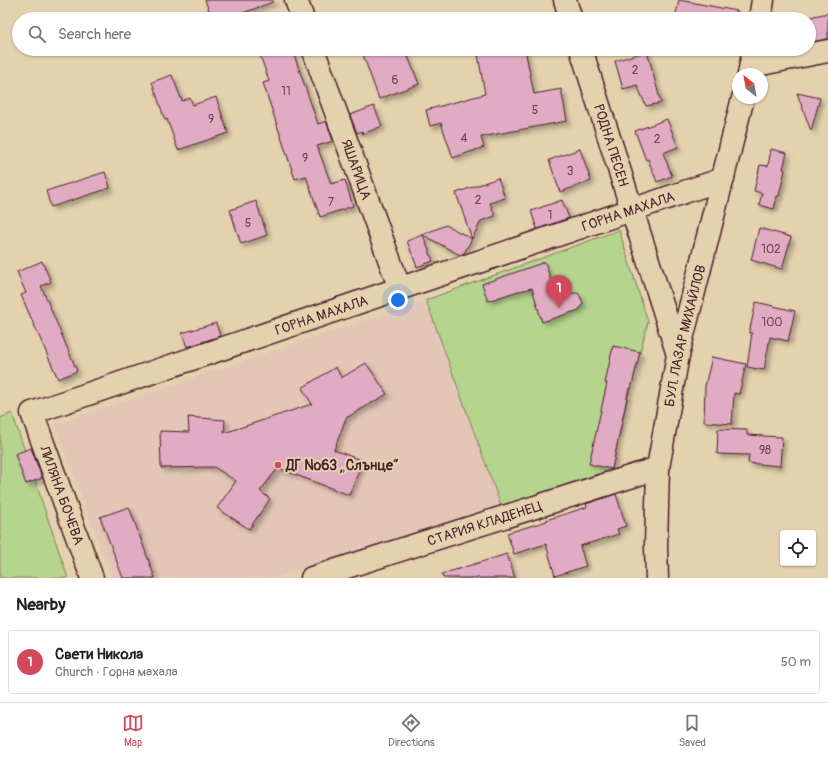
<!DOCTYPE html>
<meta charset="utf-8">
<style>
:root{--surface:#fff;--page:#f6f6f6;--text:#222;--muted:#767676;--line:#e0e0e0;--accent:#d1495b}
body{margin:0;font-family:Pangolin,sans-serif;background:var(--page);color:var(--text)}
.controls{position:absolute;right:12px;bottom:12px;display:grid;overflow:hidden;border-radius:4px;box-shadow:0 1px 3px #0004}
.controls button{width:36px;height:36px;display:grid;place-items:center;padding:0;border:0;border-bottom:1px solid var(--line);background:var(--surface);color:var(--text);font:20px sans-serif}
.compass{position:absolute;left:732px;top:68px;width:36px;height:36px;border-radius:50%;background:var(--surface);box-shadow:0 1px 3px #0004;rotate:329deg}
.you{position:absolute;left:398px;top:300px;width:14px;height:14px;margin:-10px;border:3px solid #fff;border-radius:50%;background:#1a73e8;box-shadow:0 0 0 6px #1a73e833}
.badge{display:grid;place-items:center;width:26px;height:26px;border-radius:50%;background:var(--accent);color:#fff;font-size:13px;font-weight:700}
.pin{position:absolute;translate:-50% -33px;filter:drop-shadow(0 1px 2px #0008)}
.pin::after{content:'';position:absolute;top:21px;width:14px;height:12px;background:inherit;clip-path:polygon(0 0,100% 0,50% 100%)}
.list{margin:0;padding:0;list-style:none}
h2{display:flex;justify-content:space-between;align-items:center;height:52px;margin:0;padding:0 16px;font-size:17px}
h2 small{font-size:13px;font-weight:400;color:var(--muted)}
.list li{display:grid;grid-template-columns:26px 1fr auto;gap:12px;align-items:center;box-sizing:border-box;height:64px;margin:0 8px 8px;padding:0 8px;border:1px solid var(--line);border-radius:4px}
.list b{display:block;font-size:15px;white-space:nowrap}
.list p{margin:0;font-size:13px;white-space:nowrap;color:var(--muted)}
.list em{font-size:13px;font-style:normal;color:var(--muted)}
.icon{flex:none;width:22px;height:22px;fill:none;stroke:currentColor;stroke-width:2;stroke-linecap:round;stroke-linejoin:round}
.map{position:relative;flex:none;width:828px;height:578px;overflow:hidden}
.search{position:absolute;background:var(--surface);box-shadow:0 1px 3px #0004;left:12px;right:12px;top:12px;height:44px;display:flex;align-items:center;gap:10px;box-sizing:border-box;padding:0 14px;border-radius:22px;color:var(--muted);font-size:15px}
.sheet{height:124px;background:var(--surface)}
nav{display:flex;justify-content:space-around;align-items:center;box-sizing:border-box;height:56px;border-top:1px solid var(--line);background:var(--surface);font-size:11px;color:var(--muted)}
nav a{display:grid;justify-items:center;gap:2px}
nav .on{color:var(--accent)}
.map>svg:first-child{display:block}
.built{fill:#e3c6b5}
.green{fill:#b5d58e;stroke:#807a5c}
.building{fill:#e1abc3;stroke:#4a1f2b;filter:url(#shadow)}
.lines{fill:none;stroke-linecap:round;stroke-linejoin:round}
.street-casing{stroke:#4a1f2b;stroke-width:25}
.secondary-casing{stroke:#4a1f2b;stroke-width:25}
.street{stroke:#e4d2af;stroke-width:22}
.secondary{stroke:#e4d2af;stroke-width:22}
.poi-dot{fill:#d1495b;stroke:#e4d2af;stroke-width:1.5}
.labels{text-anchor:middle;stroke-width:4;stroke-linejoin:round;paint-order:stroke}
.number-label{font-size:12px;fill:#704251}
.street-label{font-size:14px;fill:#4a1f2b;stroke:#e4d2af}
.poi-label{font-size:14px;font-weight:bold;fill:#4a1f2b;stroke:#e4d2af;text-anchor:start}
</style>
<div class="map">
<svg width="828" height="578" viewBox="0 0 828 578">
<defs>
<filter id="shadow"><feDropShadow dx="3.5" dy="3.5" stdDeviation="2" flood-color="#0004"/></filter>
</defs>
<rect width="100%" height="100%" fill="#e4d2af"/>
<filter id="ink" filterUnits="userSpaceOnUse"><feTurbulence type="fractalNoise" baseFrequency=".025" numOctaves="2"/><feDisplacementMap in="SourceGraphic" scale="8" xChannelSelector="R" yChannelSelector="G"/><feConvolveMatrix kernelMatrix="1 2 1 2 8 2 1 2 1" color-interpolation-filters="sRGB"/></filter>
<g filter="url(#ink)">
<path class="built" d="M426,300L501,506L275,578H112L55,424Z"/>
<g class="green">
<path d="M619,230L648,322L640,352L631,389L628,395L612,469L501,506L426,300Z"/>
<path d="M12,413L68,578H0V418Z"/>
</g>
<g class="building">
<path d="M205,0H273V2L226,19H212Z"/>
<path d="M679,0L737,11L736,19H675Z"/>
<path d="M828,13V39L811,42L809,33V27L812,26L810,17Z"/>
<path d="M258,49H292L318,124L326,121L333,141L317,146L331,184L345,180L353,206L320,217L306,176L295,179L263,83L269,81Z"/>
<path d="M361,49H403L404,54H407L419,84L379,99Z"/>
<path d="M477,49H525L534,94L561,89L567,121L481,137L484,147L453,158L441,123L430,126L426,110L485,94Z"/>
<path d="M647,51L661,103L646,106L637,85L623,89L615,61Z"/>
<path d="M172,75L182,101L190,98L193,105L216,97L228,133L178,150L167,119L165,120L152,82Z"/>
<path d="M797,93L820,98L811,131Z"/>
<path d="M374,106L382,126L363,134L362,131L357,133L350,115Z"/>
<path d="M667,119L678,147L663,153L672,176L657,182L648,159L646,160L635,131Z"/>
<path d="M580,149L591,181L560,192L549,160Z"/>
<path d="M771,149L787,153L783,169L785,170L779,196H777L774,209L759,205L762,193L754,191L760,165L768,166Z"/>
<path d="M105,172L110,188L51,207L46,191Z"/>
<path d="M498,178L505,198L490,203L495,216L481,221L472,239L456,193Z"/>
<path d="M562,200L569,218L537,229L531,211Z"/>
<path d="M256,201L267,235L241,244L230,210Z"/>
<path d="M446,225L472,239L464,253L460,255L423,235L433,261L417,267L407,241Z"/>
<path d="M759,228L791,237L782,269L751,260Z"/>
<path d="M42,261L51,282L41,286L77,371L58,379L21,295L26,293L17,272Z"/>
<path d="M545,262L556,297L570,293H578L580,296L583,303L579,310L542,322L532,288L515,292L488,301L482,284Z"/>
<path d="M756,302L795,311L788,341L770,337L764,370L747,367L752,333H749Z"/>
<path d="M216,323L220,336L187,347L182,333Z"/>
<path d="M613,346L640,352L631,389L629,388L612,469L589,464L607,383H605Z"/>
<path d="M712,357L746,364L739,394L734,393L732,424L704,422L705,386Z"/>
<path d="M366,363L387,394L346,418L334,450L363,461L349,495L278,468L260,491L270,499L249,529L217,508L236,481L214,467L161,468L160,431L189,432L188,417L225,420L224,433L312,404L302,388L336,367L341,378Z"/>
<path d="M718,429L747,430V435L782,437L780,466L748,463L749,455L717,454Z"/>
<path d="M31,448L42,478L26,484L15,454Z"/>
<path d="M616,494L626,526L617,529L619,534L580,546L586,566L555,576L546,544L514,554L507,533L547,521L546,520L587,507L586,504Z"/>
<path d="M129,507L155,578H123L100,517Z"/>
<path d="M507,554L515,578H443L442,574Z"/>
</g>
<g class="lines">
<g class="street-casing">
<g id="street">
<path d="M296,0L303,19"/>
<path d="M565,0L571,19"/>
<path id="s1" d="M313,49L400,289"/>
<path id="s2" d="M581,49L678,355"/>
<path d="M751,66L828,51"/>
<path id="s3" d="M92,578L32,413L723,179"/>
<path id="s4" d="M312,578L658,468"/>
</g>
</g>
<g class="secondary-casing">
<g id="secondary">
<path d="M760,19L763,0"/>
<path d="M749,74L754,49"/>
<path id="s5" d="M657,578L656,547L658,468L678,355L743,98"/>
</g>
</g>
<use href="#street" class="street"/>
<use href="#secondary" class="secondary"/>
</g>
</g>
<circle class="poi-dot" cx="278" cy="465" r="4"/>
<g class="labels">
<g class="number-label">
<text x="635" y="74">2</text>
<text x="395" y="84">6</text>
<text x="286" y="95">11</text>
<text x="535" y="114">5</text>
<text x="211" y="123">9</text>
<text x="464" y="142">4</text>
<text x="657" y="143">2</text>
<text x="305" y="162">9</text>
<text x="570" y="175">3</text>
<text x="478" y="204">2</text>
<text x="331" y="206">7</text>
<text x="550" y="219">1</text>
<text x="248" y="227">5</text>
<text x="771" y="253">102</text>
<text x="772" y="326">100</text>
<text x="765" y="454">98</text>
</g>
<g class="street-label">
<text dy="5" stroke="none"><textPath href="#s2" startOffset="101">РОДНА ПЕСЕН</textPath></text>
<text dy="5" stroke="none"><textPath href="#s1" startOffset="128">ЯШАРИЦА</textPath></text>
<text dy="5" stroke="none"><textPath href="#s3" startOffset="805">ГОРНА МАХАЛА</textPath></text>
<text dy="5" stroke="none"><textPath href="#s3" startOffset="481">ГОРНА МАХАЛА</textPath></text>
<text dy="5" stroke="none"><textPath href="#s5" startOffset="245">БУЛ. ЛАЗАР МИХАЙЛОВ</textPath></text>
<text transform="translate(62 495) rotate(70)" y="5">ЛИЛЯНА БОЧЕВА</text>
<text dy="5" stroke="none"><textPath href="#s4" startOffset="181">СТАРИЯ КЛАДЕНЕЦ</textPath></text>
</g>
<g class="poi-label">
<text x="286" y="470">ДГ №63 „Слънце“</text>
</g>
</g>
</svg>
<div class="controls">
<button><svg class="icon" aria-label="locate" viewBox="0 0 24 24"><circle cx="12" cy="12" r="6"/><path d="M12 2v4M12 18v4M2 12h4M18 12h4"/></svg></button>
</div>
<svg class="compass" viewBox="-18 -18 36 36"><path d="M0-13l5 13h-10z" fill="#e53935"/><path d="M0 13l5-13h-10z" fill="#767676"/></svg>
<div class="you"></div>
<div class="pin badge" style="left:559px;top:308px">1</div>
<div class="search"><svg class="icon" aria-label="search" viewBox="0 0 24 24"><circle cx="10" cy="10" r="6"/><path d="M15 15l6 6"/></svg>Search here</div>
</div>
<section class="sheet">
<h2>Nearby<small></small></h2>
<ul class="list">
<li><span class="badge">1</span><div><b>Свети Никола</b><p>Church · Горна махала</p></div><em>50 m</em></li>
</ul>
</section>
<nav>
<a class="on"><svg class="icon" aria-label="map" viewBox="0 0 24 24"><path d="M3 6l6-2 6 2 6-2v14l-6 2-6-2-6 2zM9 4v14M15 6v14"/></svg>Map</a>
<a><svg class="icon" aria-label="directions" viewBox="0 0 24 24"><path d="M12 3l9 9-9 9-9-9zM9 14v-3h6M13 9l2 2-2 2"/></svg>Directions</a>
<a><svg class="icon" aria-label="saved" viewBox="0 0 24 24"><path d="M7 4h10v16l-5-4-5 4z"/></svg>Saved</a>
</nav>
